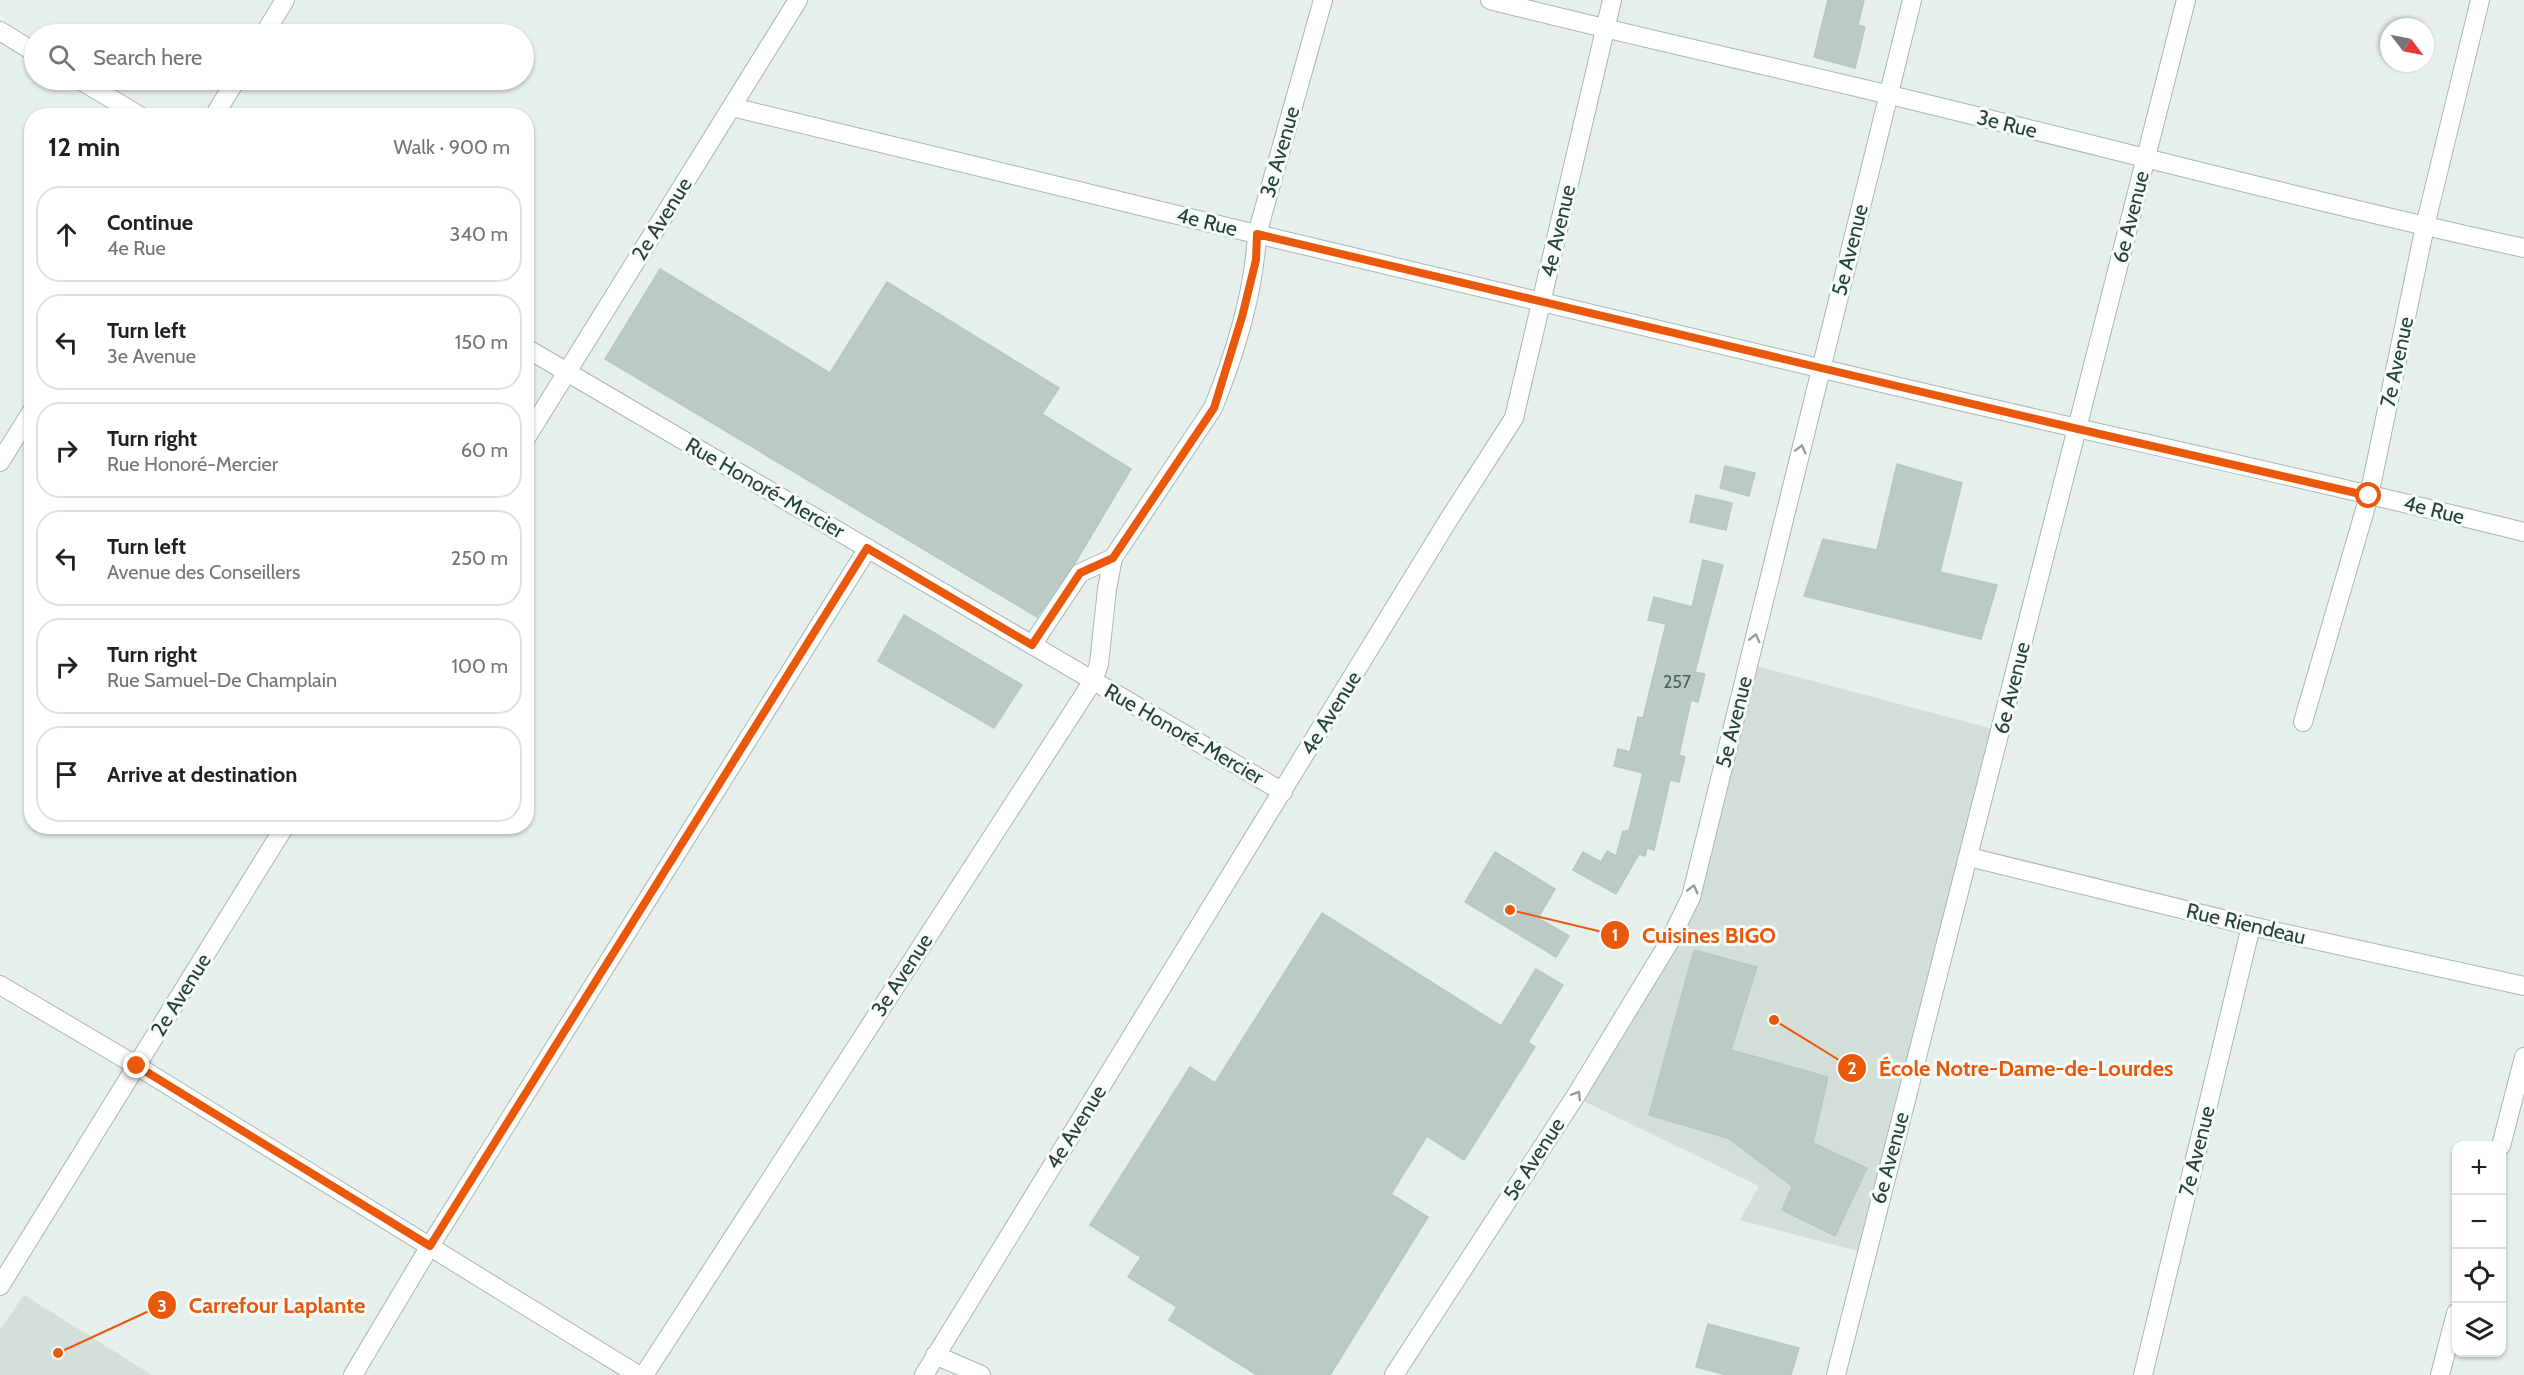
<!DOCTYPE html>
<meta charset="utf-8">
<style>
:root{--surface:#fff;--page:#f2f2f2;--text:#202124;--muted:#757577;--line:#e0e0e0}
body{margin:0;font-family:Cabin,sans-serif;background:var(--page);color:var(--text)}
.controls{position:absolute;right:18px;bottom:18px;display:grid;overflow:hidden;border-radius:12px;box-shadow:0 2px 4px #0004}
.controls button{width:54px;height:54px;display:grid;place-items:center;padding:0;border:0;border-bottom:2px solid var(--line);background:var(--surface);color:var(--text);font:30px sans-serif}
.compass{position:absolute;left:2380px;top:18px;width:54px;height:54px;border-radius:50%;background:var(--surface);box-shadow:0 2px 4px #0004;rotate:122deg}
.stop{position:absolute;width:18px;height:18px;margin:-14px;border:4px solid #ea580c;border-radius:50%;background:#fff}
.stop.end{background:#ea580c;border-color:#fff;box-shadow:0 2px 6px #0008}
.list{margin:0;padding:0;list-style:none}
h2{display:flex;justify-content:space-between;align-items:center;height:78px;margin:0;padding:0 24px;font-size:26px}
h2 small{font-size:20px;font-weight:400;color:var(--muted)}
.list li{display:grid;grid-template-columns:39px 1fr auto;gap:18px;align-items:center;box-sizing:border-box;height:96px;margin:0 12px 12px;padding:0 12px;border:2px solid var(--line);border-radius:24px}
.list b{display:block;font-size:22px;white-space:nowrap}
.list p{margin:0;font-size:20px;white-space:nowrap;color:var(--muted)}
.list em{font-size:20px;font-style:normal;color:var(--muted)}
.icon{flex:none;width:33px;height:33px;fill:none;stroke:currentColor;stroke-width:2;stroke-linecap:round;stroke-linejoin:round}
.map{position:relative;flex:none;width:2524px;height:1375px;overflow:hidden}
.search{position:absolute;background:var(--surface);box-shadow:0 2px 4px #0004;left:24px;top:24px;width:510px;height:66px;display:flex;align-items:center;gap:15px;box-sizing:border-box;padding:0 21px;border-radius:33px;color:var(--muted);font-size:22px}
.panel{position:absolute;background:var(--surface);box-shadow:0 2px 4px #0004;left:24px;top:108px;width:510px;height:726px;border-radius:24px}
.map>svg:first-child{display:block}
.built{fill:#d4dfda}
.building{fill:#bbcac4;stroke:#b8c9c2;stroke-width:1.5}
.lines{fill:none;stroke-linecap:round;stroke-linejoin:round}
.minor-casing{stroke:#a8b8b2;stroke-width:20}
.tertiary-casing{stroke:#a8b8b2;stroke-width:20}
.minor{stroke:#fff;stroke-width:18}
.tertiary{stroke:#fff;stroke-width:18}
.oneway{stroke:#92a09c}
.route{stroke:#ea580c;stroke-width:8}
.labels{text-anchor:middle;stroke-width:6;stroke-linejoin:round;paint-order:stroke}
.number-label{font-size:18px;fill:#4a645c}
.street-label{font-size:21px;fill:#24423a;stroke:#f7fbf9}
.leader{fill:none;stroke:#e8590c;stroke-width:2}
.callout-dot{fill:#e8590c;stroke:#f7fbf9;stroke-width:2}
.mark-label{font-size:18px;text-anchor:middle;font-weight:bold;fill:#fff}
.callout-label{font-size:22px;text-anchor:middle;font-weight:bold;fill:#e8590c;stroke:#f7fbf9;stroke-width:6;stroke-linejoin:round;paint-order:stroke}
</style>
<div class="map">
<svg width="2524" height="1375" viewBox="0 0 2524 1375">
<rect width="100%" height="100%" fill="#e6efeb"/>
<g class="built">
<path d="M1749,664L2001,731L1865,1253L1740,1220L1759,1186L1575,1097L1668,944Z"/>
<path d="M24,1295L152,1375H0V1330Z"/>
</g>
<g class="building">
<path d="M1828,0H1864L1858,25L1865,27L1855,68L1814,57Z"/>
<path d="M660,269L830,373L887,282L1059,388L1042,414L1131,469L1075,563L1037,617L605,359Z"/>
<path d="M1897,464L1962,483L1940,572L1997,585L1981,639L1804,596L1823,539L1877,550Z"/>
<path d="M1725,466L1755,473L1749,496L1720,488Z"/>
<path d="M1696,495L1732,503L1726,530L1690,522Z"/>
<path d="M1703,560L1723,565L1695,672L1705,674L1698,702L1691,700L1679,755L1685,757L1679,782L1670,780L1654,850L1647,848L1645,856L1639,854L1616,894L1573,870L1583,852L1601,862L1607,851L1616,856L1623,831H1629L1643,773L1614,766L1618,749L1630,752L1638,717L1643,718L1666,624L1648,620L1654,597L1692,607Z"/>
<path d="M904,615L1022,685L994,728L878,661Z"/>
<path d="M1495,852L1555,889L1538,918L1569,936L1556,957L1465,902Z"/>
<path d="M1322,913L1501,1026L1536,969L1563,985L1528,1042L1535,1047L1464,1160L1427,1136L1391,1194L1428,1217L1330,1375H1257L1169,1320L1177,1307L1128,1277L1141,1257L1090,1225L1190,1067L1215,1083Z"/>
<path d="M1694,950L1757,967L1731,1050L1828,1077L1813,1143L1867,1168L1835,1236L1782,1210L1792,1186L1728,1138L1649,1115Z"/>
<path d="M1708,1324L1799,1348L1791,1375H1727L1696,1367Z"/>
</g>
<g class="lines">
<g class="minor-casing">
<g id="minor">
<path d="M1490,0C1623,34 1757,63 1890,95C2102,146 2312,202 2524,248"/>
<path d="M0,31L34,52"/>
<path d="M264,34L285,0"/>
<path d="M80,80L140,116"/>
<path d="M732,107C1107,198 1481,289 1857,377C2079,430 2303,477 2524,532"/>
<path d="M214,116L236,80"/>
<path d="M526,348L1283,792"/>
<path d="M0,462L32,411"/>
<path d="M1032,645L1080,573L1113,558"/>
<path d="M2303,722L2369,496L2425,226L2480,0"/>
<path d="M1969,857L2251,926L2524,986"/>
<path d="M0,985L137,1066L638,1375"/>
<path d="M2501,1146L2524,1057"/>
<path d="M935,1355L981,1375"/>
<path d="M353,1375L430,1246L868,548"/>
<path d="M644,1375L1093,681L1099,664L1107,589L1113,558L1213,408C1235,354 1254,292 1257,234L1323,0"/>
<path d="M924,1375L1449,519L1514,418L1612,0"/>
<path d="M1836,1375L2186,0"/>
<path d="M2143,1375L2251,926"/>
<path d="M2440,1375L2456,1313"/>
</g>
</g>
<g class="tertiary-casing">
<g id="tertiary">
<path d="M526,438L798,0"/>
<path d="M0,1286L285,826"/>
<path d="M1394,1375L1575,1097L1668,944L1691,897L1912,0"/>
</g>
</g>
<use href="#minor" class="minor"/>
<use href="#tertiary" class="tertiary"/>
</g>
<defs><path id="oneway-chevron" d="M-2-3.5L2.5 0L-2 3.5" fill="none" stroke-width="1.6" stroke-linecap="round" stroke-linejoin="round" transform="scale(1.5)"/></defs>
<g class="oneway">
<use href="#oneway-chevron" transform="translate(1801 449) rotate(-76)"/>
<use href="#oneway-chevron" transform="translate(1755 638) rotate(-76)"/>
<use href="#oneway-chevron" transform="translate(1693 889) rotate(-75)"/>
<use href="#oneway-chevron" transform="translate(1577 1095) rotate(-58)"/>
</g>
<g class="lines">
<path class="route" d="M137,1066L430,1246L867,548L1032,645L1080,573L1113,558L1214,408L1242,317L1256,260L1257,234L2078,429L2369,496"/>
</g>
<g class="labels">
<g class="number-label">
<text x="1677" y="688">257</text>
</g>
<g class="street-label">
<text transform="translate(2007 124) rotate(14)" y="7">3e Rue</text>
<text transform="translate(1280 152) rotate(-74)" y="7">3e Avenue</text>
<text transform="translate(2131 217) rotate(-76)" y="7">6e Avenue</text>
<text transform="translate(662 219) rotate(-58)" y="7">2e Avenue</text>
<text transform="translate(1207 222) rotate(14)" y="7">4e Rue</text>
<text transform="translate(1558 231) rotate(-77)" y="7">4e Avenue</text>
<text transform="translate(1850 250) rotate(-76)" y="7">5e Avenue</text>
<text transform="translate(2397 362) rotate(-78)" y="7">7e Avenue</text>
<text transform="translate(765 488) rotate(30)" y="7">Rue Honoré-Mercier</text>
<text transform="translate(2434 510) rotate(14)" y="7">4e Rue</text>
<text transform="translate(2012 688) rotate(-76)" y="7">6e Avenue</text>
<text transform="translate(1331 713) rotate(-58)" y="7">4e Avenue</text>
<text transform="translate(1734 722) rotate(-76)" y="7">5e Avenue</text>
<text transform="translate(1184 734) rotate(30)" y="7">Rue Honoré-Mercier</text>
<text transform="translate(2246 924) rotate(13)" y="7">Rue Riendeau</text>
<text transform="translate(902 975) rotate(-57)" y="7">3e Avenue</text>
<text transform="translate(181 995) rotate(-58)" y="7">2e Avenue</text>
<text transform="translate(1076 1127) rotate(-58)" y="7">4e Avenue</text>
<text transform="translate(2197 1151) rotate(-76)" y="7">7e Avenue</text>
<text transform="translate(1890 1158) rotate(-75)" y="7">6e Avenue</text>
<text transform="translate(1534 1159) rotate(-57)" y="7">5e Avenue</text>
</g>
</g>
<path class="leader" d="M1510 910L1615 935M1774 1020L1852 1068M58 1353L162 1305"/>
<g class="callout-dot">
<circle cx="1510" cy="910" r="6"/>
<circle cx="1774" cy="1020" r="6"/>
<circle cx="58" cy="1353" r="6"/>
<circle cx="1615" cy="935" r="15"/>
<circle cx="1852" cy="1068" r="15"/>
<circle cx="162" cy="1305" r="15"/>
</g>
<g class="mark-label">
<text x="1615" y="941">1</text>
<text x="1852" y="1074">2</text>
<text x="162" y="1312">3</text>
</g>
<g class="callout-label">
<text x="1709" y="943">Cuisines BIGO</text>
<text x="2026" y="1076">École Notre-Dame-de-Lourdes</text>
<text x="277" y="1313">Carrefour Laplante</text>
</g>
</svg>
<div class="controls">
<button>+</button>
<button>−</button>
<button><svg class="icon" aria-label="locate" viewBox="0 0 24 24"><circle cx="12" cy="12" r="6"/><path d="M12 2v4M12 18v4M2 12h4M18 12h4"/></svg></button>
<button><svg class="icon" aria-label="layers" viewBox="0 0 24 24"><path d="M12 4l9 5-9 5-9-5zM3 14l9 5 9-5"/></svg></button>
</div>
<svg class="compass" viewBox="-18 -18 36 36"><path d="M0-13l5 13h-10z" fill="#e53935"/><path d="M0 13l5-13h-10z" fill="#757577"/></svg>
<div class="stop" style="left:2369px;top:496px"></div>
<div class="stop end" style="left:137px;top:1066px"></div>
<div class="search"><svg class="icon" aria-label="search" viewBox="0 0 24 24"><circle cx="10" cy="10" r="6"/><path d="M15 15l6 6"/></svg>Search here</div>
<section class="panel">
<h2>12 min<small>Walk · 900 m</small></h2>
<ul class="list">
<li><svg class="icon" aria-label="ahead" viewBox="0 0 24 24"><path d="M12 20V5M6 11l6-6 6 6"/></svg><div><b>Continue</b><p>4e Rue</p></div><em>340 m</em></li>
<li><svg class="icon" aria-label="left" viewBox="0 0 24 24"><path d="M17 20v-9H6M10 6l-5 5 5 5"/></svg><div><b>Turn left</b><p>3e Avenue</p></div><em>150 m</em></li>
<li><svg class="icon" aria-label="right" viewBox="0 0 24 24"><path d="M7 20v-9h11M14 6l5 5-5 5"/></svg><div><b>Turn right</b><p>Rue Honoré-Mercier</p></div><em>60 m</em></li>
<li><svg class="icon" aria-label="left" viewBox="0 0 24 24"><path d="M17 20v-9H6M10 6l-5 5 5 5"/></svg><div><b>Turn left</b><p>Avenue des Conseillers</p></div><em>250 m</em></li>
<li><svg class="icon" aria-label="right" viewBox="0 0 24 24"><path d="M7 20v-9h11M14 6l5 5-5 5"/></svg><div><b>Turn right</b><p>Rue Samuel-De Champlain</p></div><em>100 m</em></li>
<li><svg class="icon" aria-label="arrive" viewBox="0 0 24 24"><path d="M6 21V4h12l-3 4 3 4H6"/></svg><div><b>Arrive at destination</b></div></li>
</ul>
</section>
</div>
